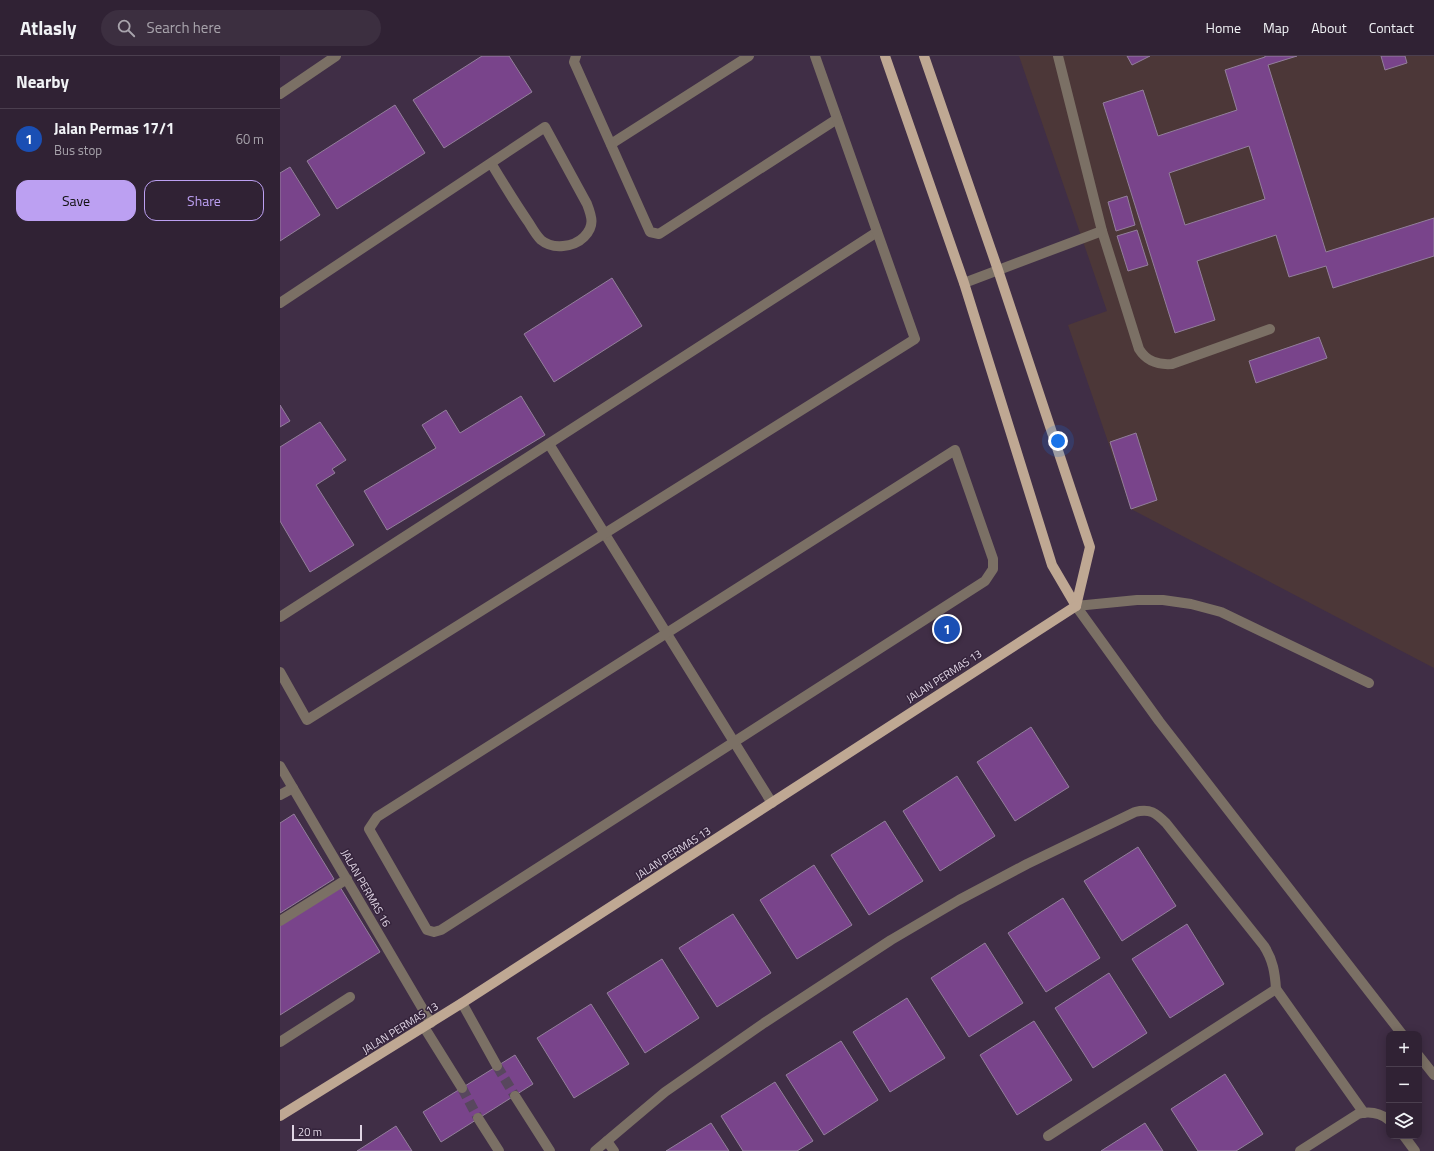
<!DOCTYPE html>
<meta charset="utf-8">
<style>
:root{--surface:#302234;--page:#3c2f40;--text:#f1f3f6;--muted:#a8a4ac;--line:#4b3f4f;--accent:#bca0f2}
body{margin:0;font-family:"Titillium Web",sans-serif;background:var(--page);color:var(--text)}
.controls{position:absolute;right:12px;bottom:12px;display:grid;overflow:hidden;border-radius:8px;box-shadow:0 2px 10px #0003}
.controls button{width:36px;height:36px;display:grid;place-items:center;padding:0;border:0;border-bottom:1px solid var(--line);background:var(--surface);color:var(--text);font:20px sans-serif}
.scale{position:absolute;left:12px;bottom:10px;width:70px;box-sizing:border-box;padding-left:4px;border:2px solid #e0d5e4;border-top:0;font-size:11px;line-height:14px;white-space:nowrap;color:#e0d5e4;-webkit-text-stroke:3px #35243c;paint-order:stroke}
.you{position:absolute;left:778px;top:385px;width:14px;height:14px;margin:-10px;border:3px solid #fff;border-radius:50%;background:#1a73e8;box-shadow:0 0 0 6px #1a73e833}
.badge{display:grid;place-items:center;width:26px;height:26px;border-radius:50%;background:var(--accent);color:#fff;font-size:13px;font-weight:700}
.pin{position:absolute;translate:-50% -50%;border:2px solid #fff;box-shadow:0 1px 4px #0006}
.list{margin:0;padding:0;list-style:none}
h2{display:flex;justify-content:space-between;align-items:center;height:52px;margin:0;padding:0 16px;font-size:17px}
h2 small{font-size:13px;font-weight:400;color:var(--muted)}
.list li{display:grid;grid-template-columns:26px 1fr auto;gap:12px;align-items:center;box-sizing:border-box;height:60px;padding:0 16px;border-top:1px solid var(--line)}
.list b{display:block;font-size:15px;white-space:nowrap}
.list p{margin:0;font-size:13px;white-space:nowrap;color:var(--muted)}
.list em{font-size:13px;font-style:normal;color:var(--muted)}
.actions{display:flex;gap:8px;padding:12px 16px}
.actions a{flex:1;padding:9px 0;border:1px solid var(--accent);border-radius:12px;text-align:center;font-size:14px;color:var(--accent)}
.actions .main{background:var(--accent);color:#111}
.icon{flex:none;width:22px;height:22px;fill:none;stroke:currentColor;stroke-width:2;stroke-linecap:round;stroke-linejoin:round}
.map{position:relative;flex:none;width:1154px;height:1095px;overflow:hidden}
header{display:flex;align-items:center;gap:24px;box-sizing:border-box;height:56px;padding:0 20px;background:var(--surface);border-bottom:1px solid var(--line)}
header strong{font-size:19px}
nav{display:flex;gap:22px;margin-inline-start:auto;font-size:14px}
.search{width:280px;height:36px;background:var(--page);display:flex;align-items:center;gap:10px;box-sizing:border-box;padding:0 14px;border-radius:22px;color:var(--muted);font-size:15px}
main{display:flex}
aside{flex:1;background:var(--surface)}
.map>svg:first-child{display:block}
.education{fill:#4c3738}
.building{fill:#79448b;stroke:#937f9b;fill-rule:evenodd}
.lines{fill:none;stroke-linecap:round;stroke-linejoin:round}
.minor-tunnel{stroke:#58475e;stroke-width:10;stroke-dasharray:10 5;stroke-linecap:butt}
.minor{stroke:#7b7065;stroke-width:10}
.major{stroke:#bfa893;stroke-width:10}
.labels{text-anchor:middle;stroke-width:3;stroke-linejoin:round;paint-order:stroke}
.street-label{font-size:11px;fill:#e0d5e4;stroke:#35243c}
</style>
<header>
<strong>Atlasly</strong>
<div class="search"><svg class="icon" aria-label="search" viewBox="0 0 24 24"><circle cx="10" cy="10" r="6"/><path d="M15 15l6 6"/></svg>Search here</div>
<nav><a>Home</a><a>Map</a><a>About</a><a>Contact</a></nav>
</header>
<main>
<aside>
<h2>Nearby<small></small></h2>
<ul class="list">
<li><span class="badge" style="background:#1a4fb4">1</span><div><b>Jalan Permas 17/1</b><p>Bus stop</p></div><em>60 m</em></li>
</ul>
<div class="actions"><a class="main">Save</a><a>Share</a></div>
</aside>
<div class="map">
<svg width="1154" height="1095" viewBox="0 0 1154 1095">
<rect width="100%" height="100%" fill="#402e46"/>
<path class="education" d="M739,0H1154V612L851,453L788,269L827,255Z"/>
<g class="building">
<path d="M202,0H229L252,36L164,92L133,44Z"/>
<path d="M847,0H870L852,9Z"/>
<path d="M985,0H1017L988,9L1046,196L1154,162V200L1053,232L1046,210L1009,221L996,179L917,205L935,264L895,277L823,47L863,34L878,80L957,54L945,14L985,1ZM969,90L985,143L905,169L889,117Z"/>
<path d="M1101,0H1125L1127,7L1105,14Z"/>
<path d="M115,49L145,97L57,153L27,105Z"/>
<path d="M10,111L40,159L0,185V117Z"/>
<path d="M847,140L855,169L836,175L828,146Z"/>
<path d="M857,174L868,209L848,215L837,180Z"/>
<path d="M332,222L362,270L274,326L244,278Z"/>
<path d="M1039,281L1047,302L976,327L969,305Z"/>
<path d="M241,340L265,379L107,474L84,435L156,392L142,369L166,354L180,377Z"/>
<path d="M0,349L10,365L0,371Z"/>
<path d="M40,366L66,404L52,413L55,417L36,429L74,489L30,516L0,465V391Z"/>
<path d="M856,377L877,444L851,453L830,386Z"/>
<path d="M751,671L789,731L735,765L697,706Z"/>
<path d="M677,720L715,780L660,815L623,755Z"/>
<path d="M14,758L54,823L0,857V767Z"/>
<path d="M605,765L643,825L589,859L551,799Z"/>
<path d="M858,791L896,850L842,885L804,825Z"/>
<path d="M534,809L572,869L517,903L480,844Z"/>
<path d="M60,831L100,896L0,959V869Z"/>
<path d="M783,842L820,902L766,936L728,877Z"/>
<path d="M453,858L491,917L437,951L399,892Z"/>
<path d="M907,868L944,928L890,962L852,903Z"/>
<path d="M705,887L743,947L689,981L651,922Z"/>
<path d="M382,903L419,962L365,997L327,937Z"/>
<path d="M829,917L867,977L813,1012L775,952Z"/>
<path d="M627,942L665,1002L610,1036L573,976Z"/>
<path d="M311,948L349,1008L294,1042L257,982Z"/>
<path d="M754,965L792,1024L737,1059L700,999Z"/>
<path d="M561,985L598,1044L544,1079L506,1019Z"/>
<path d="M235,999L253,1028L161,1086L143,1056Z"/>
<path d="M945,1018L983,1078L956,1095H918L891,1053Z"/>
<path d="M495,1026L533,1085L517,1095H463L441,1060Z"/>
<path d="M431,1067L449,1095H386Z"/>
<path d="M865,1067L883,1095H821Z"/>
<path d="M116,1070L132,1095H77Z"/>
</g>
<g class="lines">
<g class="minor-tunnel">
<path d="M217,1010L235,1040"/>
<path d="M182,1032L198,1062"/>
</g>
<g class="minor">
<path d="M296,0L294,6L370,176L379,178L557,63"/>
<path d="M778,0L822,175L859,293C867,306 878,309 892,308L990,273"/>
<path d="M0,38L56,0"/>
<path d="M331,88L469,0"/>
<path d="M684,227L822,175"/>
<path d="M0,247L265,71L307,148C312,161 315,170 304,181C294,191 273,194 261,184C256,179 252,172 249,167C235,147 223,127 211,107"/>
<path d="M269,388L492,747"/>
<path d="M675,394L713,503V513L705,525L161,874L154,876L147,874L89,773L97,761Z"/>
<path d="M796,550L879,665L1122,978"/>
<path d="M796,550L857,544H883L911,548L941,556L1089,627"/>
<path d="M0,561L597,176"/>
<path d="M0,616L27,664L635,283L535,0"/>
<path d="M0,710L151,967"/>
<path d="M0,739L13,732"/>
<path d="M0,865L67,823"/>
<path d="M182,947L217,1010"/>
<path d="M144,971L182,1032"/>
<path d="M0,986L70,941"/>
<path d="M1139,1000L1154,1019"/>
<path d="M235,1040L270,1095"/>
<path d="M198,1062L219,1095"/>
<path d="M768,1080L996,933"/>
<path d="M1124,1080L1135,1095"/>
<path d="M327,1085L334,1095"/>
<path d="M315,1095L385,1036L484,967L611,884L679,844L747,808L855,756C870,752 876,757 886,767L984,890C993,904 995,917 996,933L1084,1057"/>
<path d="M1020,1095L1078,1058C1089,1055 1100,1057 1109,1064"/>
</g>
<g class="major">
<path d="M605,0L684,227L772,509L796,550"/>
<path d="M644,0L718,214L810,491L796,550"/>
<path d="M0,1060L182,947L796,550"/>
</g>
</g>
<g class="labels">
<g class="street-label">
<text transform="translate(664 620) rotate(-33)" y="4">JALAN PERMAS 13</text>
<text transform="translate(393 797) rotate(-33)" y="4">JALAN PERMAS 13</text>
<text transform="translate(86 832) rotate(60)" y="4">JALAN PERMAS 16</text>
<text transform="translate(120 972) rotate(-32)" y="4">JALAN PERMAS 13</text>
</g>
</g>
</svg>
<div class="controls">
<button>+</button>
<button>−</button>
<button><svg class="icon" aria-label="layers" viewBox="0 0 24 24"><path d="M12 4l9 5-9 5-9-5zM3 14l9 5 9-5"/></svg></button>
</div>
<div class="scale">20 m</div>
<div class="you"></div>
<div class="pin badge" style="left:667px;top:573px;background:#1a4fb4">1</div>
</div>
</main>
